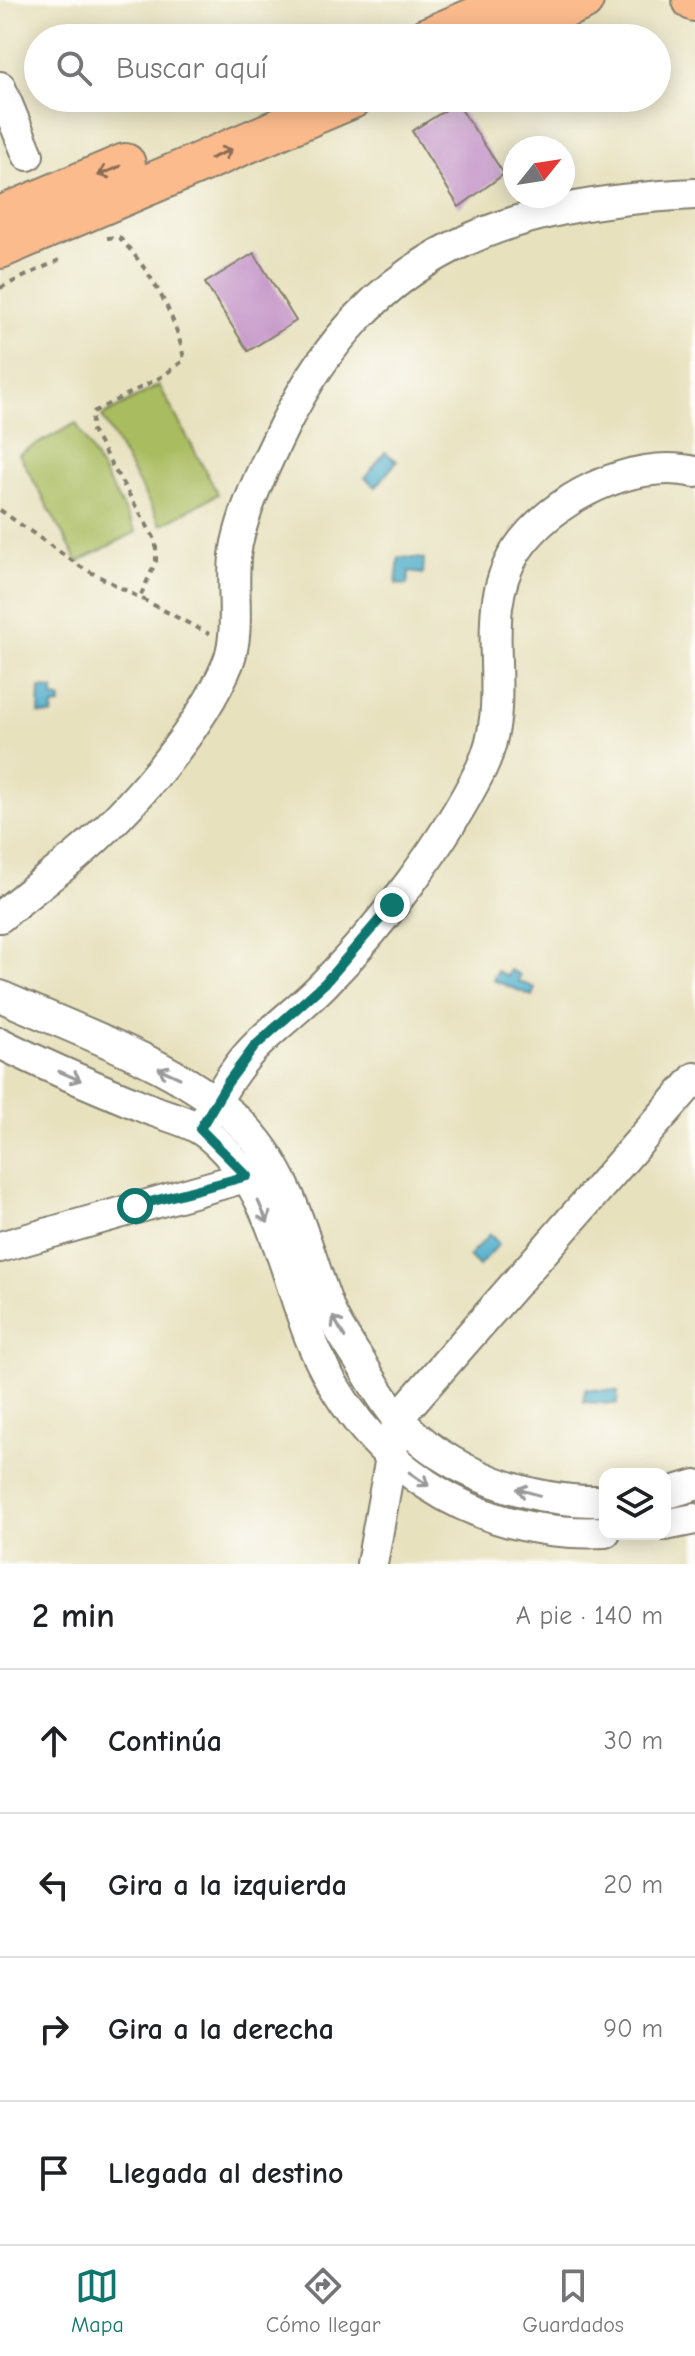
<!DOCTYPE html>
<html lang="es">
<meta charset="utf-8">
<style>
:root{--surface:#fff;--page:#f6f6f6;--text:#202124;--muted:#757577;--line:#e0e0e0;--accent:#0f766e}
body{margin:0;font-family:"Comic Neue",sans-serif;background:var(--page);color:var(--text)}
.controls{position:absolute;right:24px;bottom:24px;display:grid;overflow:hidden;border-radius:16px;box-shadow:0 4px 20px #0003}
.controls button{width:72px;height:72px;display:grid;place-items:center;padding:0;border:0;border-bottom:2px solid var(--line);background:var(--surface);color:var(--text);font:40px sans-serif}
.compass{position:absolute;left:503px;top:136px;width:72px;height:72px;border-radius:50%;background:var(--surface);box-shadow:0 4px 20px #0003;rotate:60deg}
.stop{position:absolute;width:24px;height:24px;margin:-18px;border:6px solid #0f766e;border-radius:50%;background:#fff}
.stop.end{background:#0f766e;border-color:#fff;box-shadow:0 2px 8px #0008}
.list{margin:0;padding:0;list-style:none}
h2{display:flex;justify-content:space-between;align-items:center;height:104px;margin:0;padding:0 32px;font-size:34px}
h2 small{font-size:26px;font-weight:400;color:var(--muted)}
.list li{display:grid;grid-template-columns:52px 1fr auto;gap:24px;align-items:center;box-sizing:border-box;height:144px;padding:0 32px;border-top:2px solid var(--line)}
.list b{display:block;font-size:30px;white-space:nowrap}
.list em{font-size:26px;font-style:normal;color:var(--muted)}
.icon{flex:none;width:44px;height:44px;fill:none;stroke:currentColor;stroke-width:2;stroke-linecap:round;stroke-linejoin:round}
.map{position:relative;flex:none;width:695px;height:1564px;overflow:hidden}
.search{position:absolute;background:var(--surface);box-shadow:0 4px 20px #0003;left:24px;right:24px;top:24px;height:88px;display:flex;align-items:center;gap:20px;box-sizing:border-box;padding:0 28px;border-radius:44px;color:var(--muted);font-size:30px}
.sheet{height:680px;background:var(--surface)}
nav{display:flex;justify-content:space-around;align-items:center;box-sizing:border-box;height:112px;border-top:2px solid var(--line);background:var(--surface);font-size:22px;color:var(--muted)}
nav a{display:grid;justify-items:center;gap:4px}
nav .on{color:var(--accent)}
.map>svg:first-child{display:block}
.green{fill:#a9bc5f;stroke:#626c3e;stroke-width:2}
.water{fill:#48abc8;stroke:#326472;stroke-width:2}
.building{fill:#c495c8}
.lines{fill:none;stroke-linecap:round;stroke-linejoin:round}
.minor-casing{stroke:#827e6d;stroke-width:34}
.major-casing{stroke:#827e6d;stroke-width:44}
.path{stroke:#827e6d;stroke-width:4;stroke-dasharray:6 6;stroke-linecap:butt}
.minor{stroke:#fff;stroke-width:30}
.major{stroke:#fbbb8d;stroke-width:40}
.oneway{stroke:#8c6c54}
.oneway2{stroke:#999}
.route{stroke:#0f766e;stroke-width:10}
</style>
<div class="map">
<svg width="695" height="1564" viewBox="0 0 695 1564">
<rect width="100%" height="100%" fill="#fdfcf7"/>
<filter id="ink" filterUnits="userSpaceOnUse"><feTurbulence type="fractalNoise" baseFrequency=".0125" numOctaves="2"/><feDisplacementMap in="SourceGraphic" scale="16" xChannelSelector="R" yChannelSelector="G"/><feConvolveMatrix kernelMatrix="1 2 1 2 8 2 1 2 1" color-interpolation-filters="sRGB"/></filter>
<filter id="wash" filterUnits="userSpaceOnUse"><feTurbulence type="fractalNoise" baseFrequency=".006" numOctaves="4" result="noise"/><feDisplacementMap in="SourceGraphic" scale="32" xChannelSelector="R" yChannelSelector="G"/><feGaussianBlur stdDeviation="1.8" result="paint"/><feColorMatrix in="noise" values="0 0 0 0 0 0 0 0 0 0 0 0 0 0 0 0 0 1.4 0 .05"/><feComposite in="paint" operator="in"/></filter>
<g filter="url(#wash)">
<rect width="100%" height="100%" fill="#e7e1be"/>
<g class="green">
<path d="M159,385L218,494L161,525L102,416Z"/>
<path d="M76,423L136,532L78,562L19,454Z"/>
</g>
<g class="water">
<path d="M385,452L397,461L376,487L365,478Z"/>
<path d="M399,557L424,559L423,574L409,572L407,585L396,584Z"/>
<path d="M40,688L53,689V697L61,700L60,705L53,706L52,715L39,714Z"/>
<path d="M510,970L520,975L518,981L535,988L532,996L493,980L497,971L507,976Z"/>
<path d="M490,1234L499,1244L479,1266L469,1256Z"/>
<path d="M585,1389L618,1391L617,1404L584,1402Z"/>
</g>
<g id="blocks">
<g class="building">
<path d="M457,103L504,174L459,207L412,131Z"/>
<path d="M254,253L296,321L248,351L205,283Z"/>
</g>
</g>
</g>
<g filter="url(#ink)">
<use href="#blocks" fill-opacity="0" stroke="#827e6d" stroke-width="2"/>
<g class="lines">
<g class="minor-casing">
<g id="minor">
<path d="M0,87L28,155"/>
<path d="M0,917C24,896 50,877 75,857C129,812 201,729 228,663C242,627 229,581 237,543C246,503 266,463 284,426C372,249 508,203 695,194"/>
<path d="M0,996C77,1031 190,1068 248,1131C293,1180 306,1250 330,1311C338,1329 350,1346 361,1363C372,1381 384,1402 398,1418C447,1474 532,1503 605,1501"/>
<path d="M0,1043C47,1067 95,1087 144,1107C162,1115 183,1119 200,1129C213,1137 226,1151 235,1162C274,1206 289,1285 311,1340C361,1462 471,1539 605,1532"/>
<path d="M200,1129C217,1100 233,1068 258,1044C279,1023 304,1005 325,983C383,924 444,843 481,769C517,696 473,619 516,551C550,499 634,457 695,472"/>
<path d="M0,1247L263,1172"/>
<path d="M665,1494L695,1485"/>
<path d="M665,1525L695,1519"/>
<path d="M372,1564L398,1418L695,1078"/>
</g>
</g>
<g class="major-casing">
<g id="major">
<path d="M693,0L695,1"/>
<path d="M427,38L518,0"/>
<path d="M493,38L583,0"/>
<path d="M0,217L125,164"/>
<path d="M0,248L352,98"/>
</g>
</g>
<g class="path">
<path d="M107,238L119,237C150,270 177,316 184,360L163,376L93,412L91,429L156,541V561L140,597"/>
<path d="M0,288L59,260"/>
<path d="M0,510L81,567L209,634"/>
</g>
<use href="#minor" class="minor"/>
<use href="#major" class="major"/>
</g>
<defs><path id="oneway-shaft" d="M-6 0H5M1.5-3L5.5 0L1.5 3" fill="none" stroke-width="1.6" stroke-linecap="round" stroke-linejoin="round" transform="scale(2)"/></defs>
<g class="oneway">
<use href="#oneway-shaft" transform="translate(221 154) rotate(-23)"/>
<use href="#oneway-shaft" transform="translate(109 171) rotate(157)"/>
</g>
<g class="oneway2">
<use href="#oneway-shaft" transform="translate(169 1073) rotate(-155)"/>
<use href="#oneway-shaft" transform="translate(70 1076) rotate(23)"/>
<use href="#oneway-shaft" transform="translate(263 1212) rotate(66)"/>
<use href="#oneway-shaft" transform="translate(339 1327) rotate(-120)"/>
<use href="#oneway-shaft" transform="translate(419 1479) rotate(35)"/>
<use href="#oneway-shaft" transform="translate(528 1492) rotate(-164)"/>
</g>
</g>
<g class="lines" filter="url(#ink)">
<path class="route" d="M135,1206L247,1176L200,1129L228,1082L255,1046L325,983L392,905"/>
</g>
</svg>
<div class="controls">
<button><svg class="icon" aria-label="layers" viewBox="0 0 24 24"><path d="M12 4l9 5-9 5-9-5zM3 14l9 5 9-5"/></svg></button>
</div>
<svg class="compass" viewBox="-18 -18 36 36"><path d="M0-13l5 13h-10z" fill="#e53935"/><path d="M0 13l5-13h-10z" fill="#757577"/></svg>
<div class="stop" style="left:135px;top:1206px"></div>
<div class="stop end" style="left:392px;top:905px"></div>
<div class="search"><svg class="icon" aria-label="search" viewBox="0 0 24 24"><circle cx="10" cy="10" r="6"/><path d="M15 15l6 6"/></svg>Buscar aquí</div>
</div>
<section class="sheet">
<h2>2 min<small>A pie · 140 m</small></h2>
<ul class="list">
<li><svg class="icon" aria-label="ahead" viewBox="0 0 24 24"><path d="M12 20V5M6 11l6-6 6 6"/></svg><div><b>Continúa</b></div><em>30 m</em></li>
<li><svg class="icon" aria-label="left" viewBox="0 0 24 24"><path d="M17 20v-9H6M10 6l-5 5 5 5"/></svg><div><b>Gira a la izquierda</b></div><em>20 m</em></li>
<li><svg class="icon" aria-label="right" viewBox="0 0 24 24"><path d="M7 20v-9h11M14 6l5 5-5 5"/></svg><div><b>Gira a la derecha</b></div><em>90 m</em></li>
<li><svg class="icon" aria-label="arrive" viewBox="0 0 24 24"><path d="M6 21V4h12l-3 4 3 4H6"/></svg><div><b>Llegada al destino</b></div></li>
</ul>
</section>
<nav>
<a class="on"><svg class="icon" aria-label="map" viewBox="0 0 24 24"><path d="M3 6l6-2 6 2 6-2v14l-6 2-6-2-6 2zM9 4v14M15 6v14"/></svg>Mapa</a>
<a><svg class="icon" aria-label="directions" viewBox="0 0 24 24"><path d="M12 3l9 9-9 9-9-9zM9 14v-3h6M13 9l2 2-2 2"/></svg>Cómo llegar</a>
<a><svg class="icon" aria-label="saved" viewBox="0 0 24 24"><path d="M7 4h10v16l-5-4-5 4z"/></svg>Guardados</a>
</nav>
